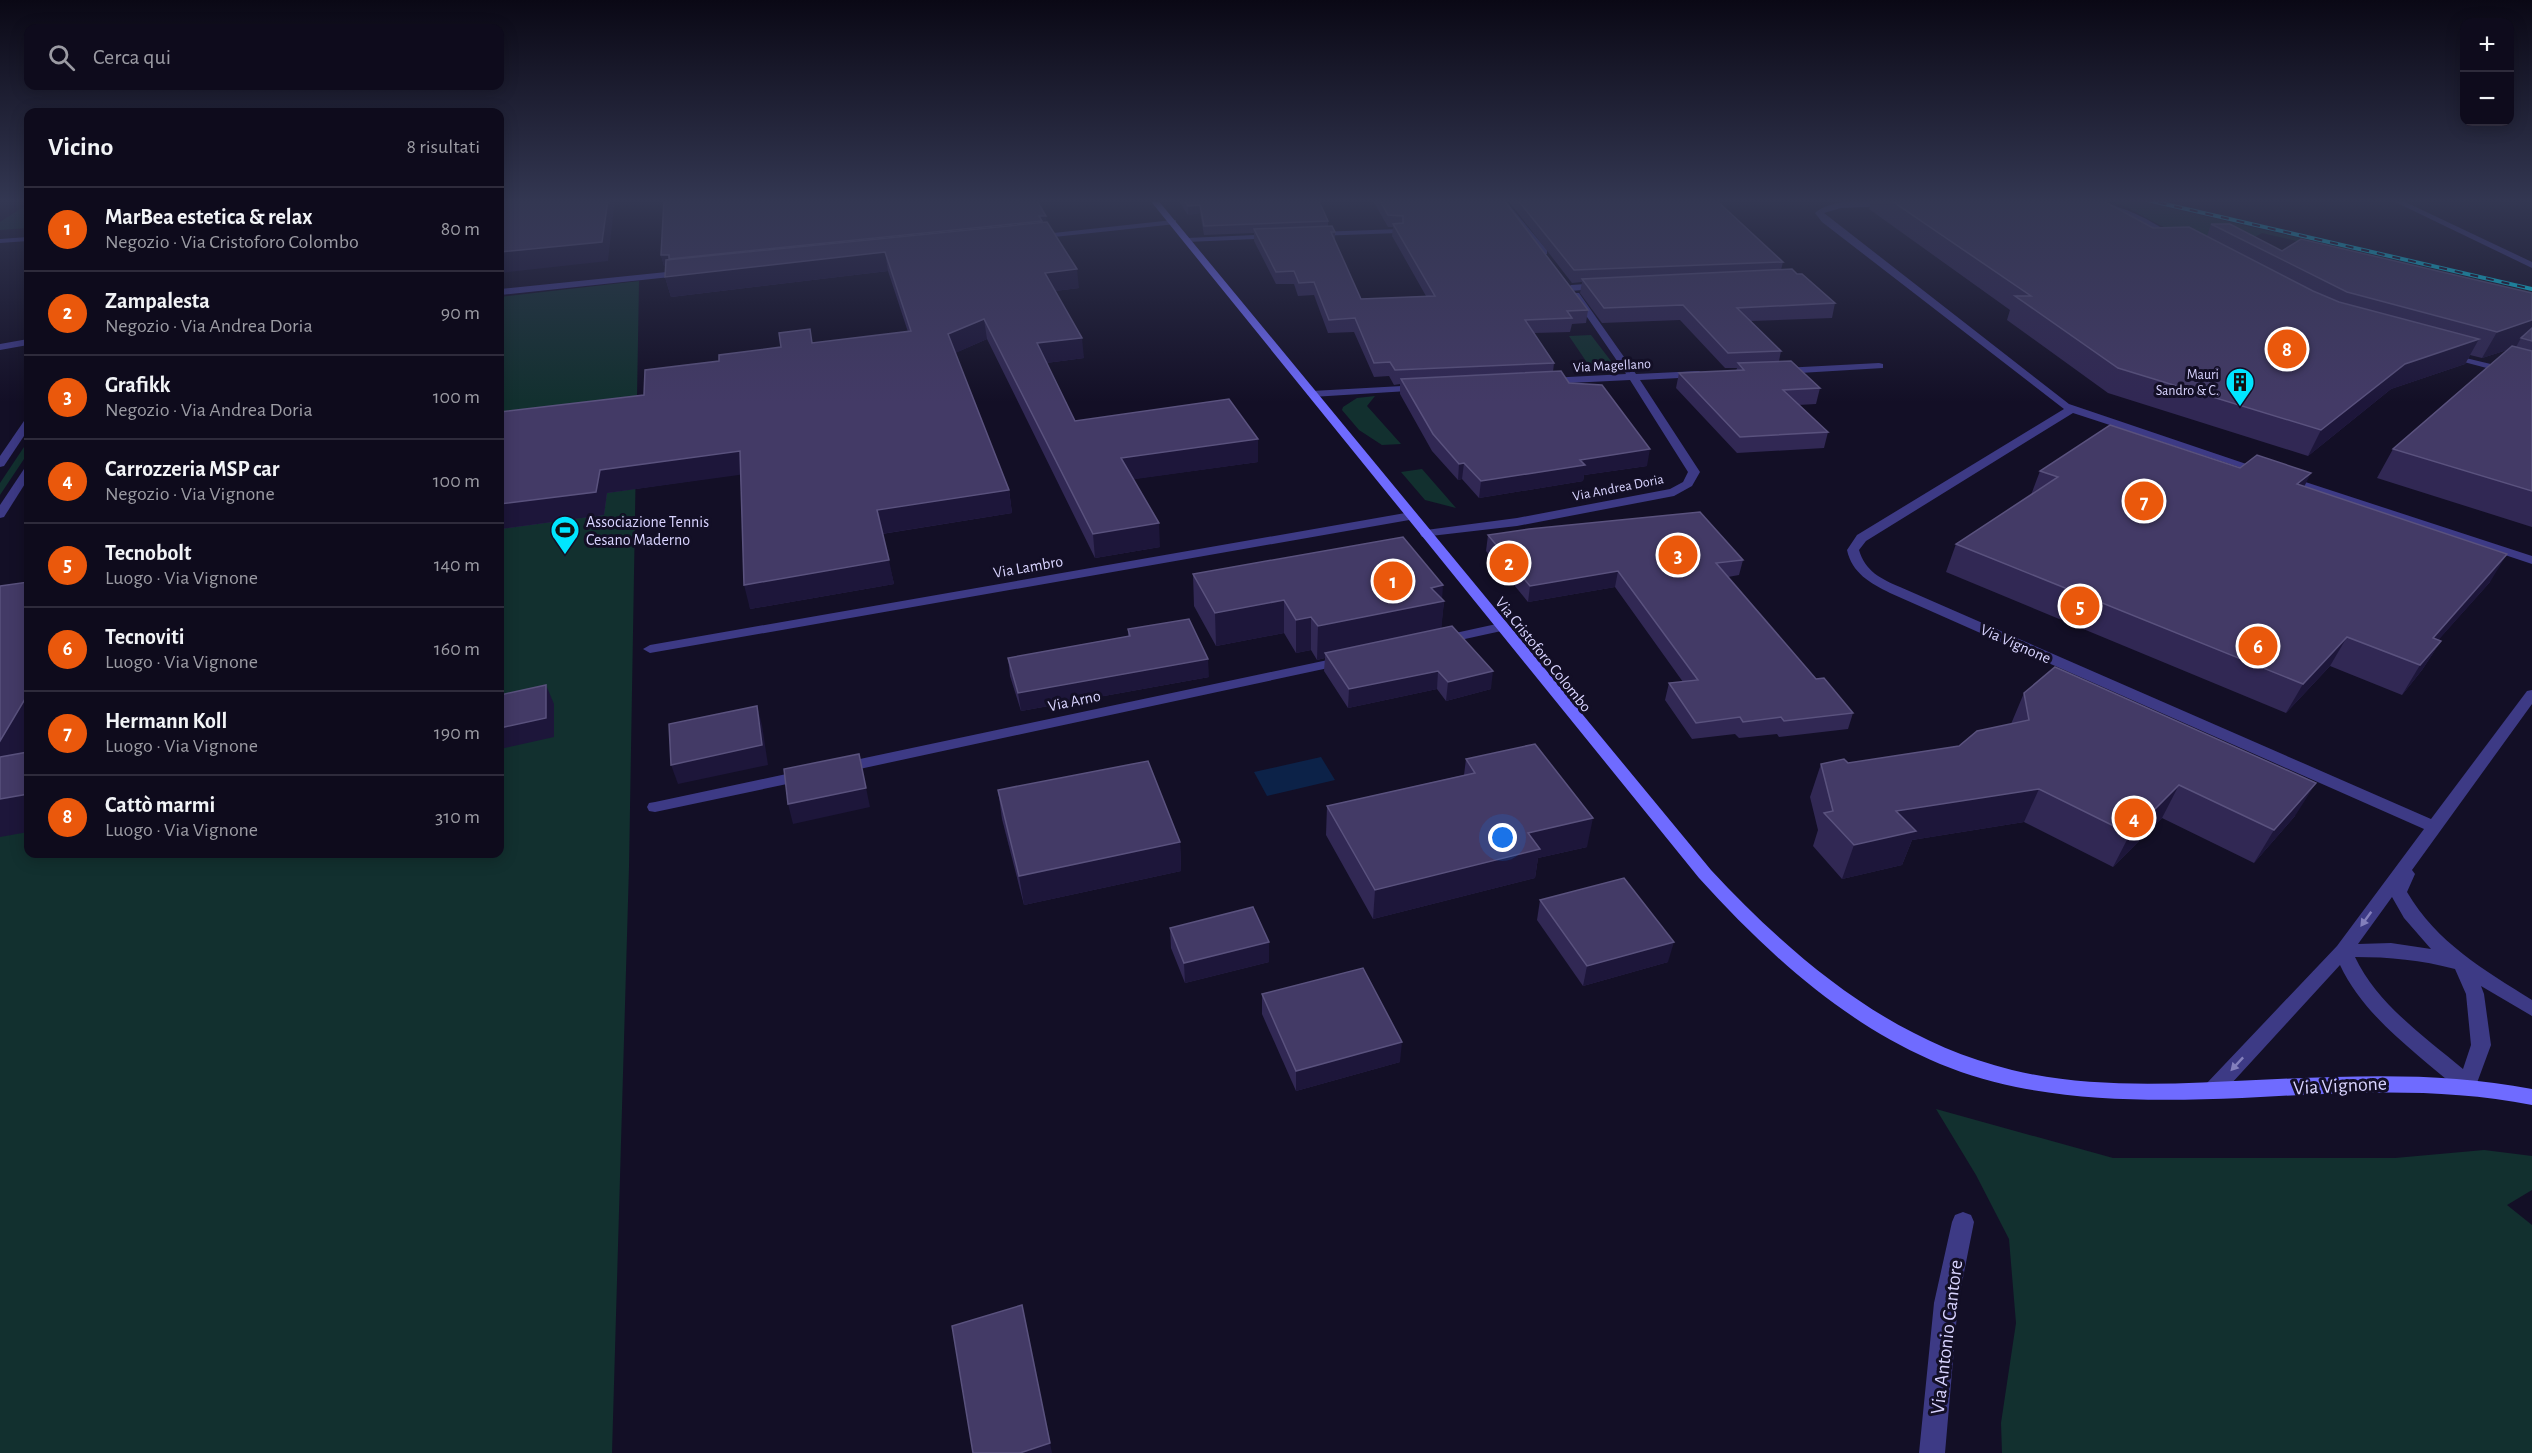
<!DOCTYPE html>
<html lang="it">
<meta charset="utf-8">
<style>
:root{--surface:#0e0b1c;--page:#171425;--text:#f1f3f6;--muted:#9b9ba3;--line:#2e2b3b;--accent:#ea580c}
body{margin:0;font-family:"Alegreya Sans",sans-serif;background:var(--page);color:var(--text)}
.controls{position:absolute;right:18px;top:18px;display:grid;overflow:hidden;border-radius:12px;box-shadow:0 3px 15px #0003}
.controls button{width:54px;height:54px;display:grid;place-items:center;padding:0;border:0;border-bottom:2px solid var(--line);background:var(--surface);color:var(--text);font:30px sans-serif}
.you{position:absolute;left:1503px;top:838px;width:21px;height:21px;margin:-15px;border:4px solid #fff;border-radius:50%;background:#1a73e8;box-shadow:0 0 0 9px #1a73e833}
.badge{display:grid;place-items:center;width:39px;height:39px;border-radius:50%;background:var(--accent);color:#fff;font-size:20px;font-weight:700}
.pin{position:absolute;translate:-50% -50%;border:3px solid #fff;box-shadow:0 2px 6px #0006}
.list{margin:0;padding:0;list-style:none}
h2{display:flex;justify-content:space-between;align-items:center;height:78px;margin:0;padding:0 24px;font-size:26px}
h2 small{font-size:20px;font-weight:400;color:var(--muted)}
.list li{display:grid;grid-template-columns:39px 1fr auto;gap:18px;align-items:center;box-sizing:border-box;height:84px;padding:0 24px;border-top:2px solid var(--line)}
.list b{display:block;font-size:22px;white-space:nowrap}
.list p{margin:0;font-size:20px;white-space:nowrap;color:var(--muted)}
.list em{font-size:20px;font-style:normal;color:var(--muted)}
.icon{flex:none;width:33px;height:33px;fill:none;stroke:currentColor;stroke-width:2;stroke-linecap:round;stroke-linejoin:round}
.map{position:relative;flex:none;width:2532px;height:1453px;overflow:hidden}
.search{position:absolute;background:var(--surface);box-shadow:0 3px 15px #0003;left:24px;top:24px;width:480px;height:66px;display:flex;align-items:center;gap:15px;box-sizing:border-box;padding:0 21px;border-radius:12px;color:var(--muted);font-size:22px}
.panel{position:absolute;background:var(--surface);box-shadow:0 3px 15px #0003;left:24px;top:108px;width:480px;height:750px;border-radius:12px}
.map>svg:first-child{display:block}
.green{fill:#12302f}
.water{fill:#0c2248}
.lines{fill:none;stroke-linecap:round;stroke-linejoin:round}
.lane{fill:#3d3a85;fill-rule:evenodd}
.street{fill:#3d3a85;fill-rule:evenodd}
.secondary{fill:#6f6bff;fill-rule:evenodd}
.rail-casing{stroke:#00e5ff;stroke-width:4}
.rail{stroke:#130f26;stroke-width:2;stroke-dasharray:8;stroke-linecap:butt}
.wall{fill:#312854}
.shaded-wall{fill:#1d163a}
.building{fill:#433a66;stroke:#5a527e;stroke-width:1.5}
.oneway{fill:#837fbc}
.labels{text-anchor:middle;stroke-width:6;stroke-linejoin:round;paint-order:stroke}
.far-street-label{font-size:14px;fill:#d9d4ff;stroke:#130f26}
.far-poi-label{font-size:14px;fill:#d9d4ff;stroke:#130f26;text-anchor:end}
.poi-label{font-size:16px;fill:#d9d4ff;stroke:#130f26;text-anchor:start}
.street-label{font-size:16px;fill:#d9d4ff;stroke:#130f26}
.near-street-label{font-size:20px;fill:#d9d4ff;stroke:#130f26}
</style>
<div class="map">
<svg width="2532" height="1453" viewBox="0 0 2532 1453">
<rect width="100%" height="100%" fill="#130f26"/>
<g class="green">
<path d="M2102,199H2131L2532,292V296L2262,233L2224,255L2218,256L2124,206Z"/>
<path d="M28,204V228L0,230V222Z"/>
<path d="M639,281L629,867L612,1453H0V600L28,589V854H500V297Z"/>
<path d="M1591,335L1614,365L1606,369L1592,370L1569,336Z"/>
<path d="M1375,396L1367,406L1401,444L1382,445L1359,430L1342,410L1343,407L1357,398Z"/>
<path d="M28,441V453L0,495V483Z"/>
<path d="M1422,469L1456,508L1425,500L1401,472Z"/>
<path d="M1936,1109L2113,1158H2395L2484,1150L2532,1156V1190L2507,1205L2532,1225V1453H2002L2001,1423L2016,1323L2009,1239L1976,1175Z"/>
</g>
<path class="water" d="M1321,757L1335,780L1267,796L1254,772Z"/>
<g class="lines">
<g class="lane">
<path d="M0,199H6L0,202Z"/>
<path d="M28,237V241L0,243V239Z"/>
<path d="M1601,283L1604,284V288L1571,291L1567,288L1571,285Z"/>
</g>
<g class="street">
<path d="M1496,199H1504L1547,250V254H1541Z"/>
<path d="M2076,199C2107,199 2150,217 2174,237L2167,239L2111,208Z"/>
<path d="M2389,199H2399L2532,262V268Z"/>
<path d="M1892,202L1893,204L1889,206L1841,208L1824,213L2069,404L2267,471L2265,473H2257L2073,413L1866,541L1859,550C1865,571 1881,579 1900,587L2431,819L2527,691L2532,690V704L2412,870L2415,874L2407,892C2437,943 2483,969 2532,1000V1016L2481,986L2484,994L2491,1045L2474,1091L2467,1093L2460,1091C2418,1054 2364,1017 2340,965L2220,1096L2213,1098L2206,1096L2203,1090L2206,1084L2337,946L2424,829L1890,593C1870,583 1852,573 1847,550L1857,535L2064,409L1822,222L1815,213C1831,198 1871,200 1892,202ZM2392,897L2404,918L2431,949L2391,943L2358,944ZM2355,957C2390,957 2421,960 2455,969L2466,994L2471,1045L2463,1069C2425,1037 2377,1004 2355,957Z"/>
<path d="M1173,220H1176V224L1035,239L1031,237L1035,235Z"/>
<path d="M1401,229V233H1398L1317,236L1313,234L1317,232Z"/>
<path d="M1275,234L1279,236L1278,238L1187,242L1183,240L1187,238Z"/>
<path d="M686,270L690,273L689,275L500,295V289Z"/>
<path d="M1573,293H1579L1636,374L1699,371L1704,374L1699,377L1640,380L1700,472L1692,486L1674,496L1517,526L1422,537L1420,534L1422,531L1426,530L1517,518L1670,489L1683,482L1688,472L1630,380L1549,384L1544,381L1549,378L1626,374L1572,295Z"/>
<path d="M28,339V345L0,350V344Z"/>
<path d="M2445,353L2532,374V380L2445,357Z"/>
<path d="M1879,363L1883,364V368L1783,374L1778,371L1783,368Z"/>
<path d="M1420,385L1424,386V390L1312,397L1307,394L1312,391Z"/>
<path d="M28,420V430L4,466L0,467V456L24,421Z"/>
<path d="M28,468V479L4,517L0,518V505L24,469Z"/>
<path d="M2287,476L2532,556V564L2283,481V477Z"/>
<path d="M1411,512L1415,513V519L650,653L643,649L650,645Z"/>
<path d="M1501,623L1508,627L1506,630L1442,644L1435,640L1437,637Z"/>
<path d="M1342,657L1347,658L1349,661L1347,664L841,773L833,768L841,763Z"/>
<path d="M805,770L813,775L811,779L655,812L649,811L647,807L649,803L655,802Z"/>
<path d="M1963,1212L1971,1215L1974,1222L1958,1303L1945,1453H1919L1934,1303L1952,1222L1955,1215Z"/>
</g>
<path class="secondary" d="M1149,199H1157L1711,870C1795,960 1890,1040 2012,1070C2091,1089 2176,1084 2256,1080C2349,1076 2440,1071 2532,1089V1105C2435,1086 2340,1093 2242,1098C2167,1101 2091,1102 2016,1087C1886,1061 1785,973 1699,878Z"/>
<g class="rail-casing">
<path id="rail" d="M2143,199L2532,289"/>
</g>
<use href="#rail" class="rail"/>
</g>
<g class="wall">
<path d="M1177,199H1318L1328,221V226L1335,232V241L1361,299L1426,296L1392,236L1393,227H1388L1372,199H1503L1588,310L1586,323L1572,324L1570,332L1534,333L1554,363L1553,372L1569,383L1647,466L1584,475L1583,481L1479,498L1462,479L1458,480L1432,451L1400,394V384L1394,385L1389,376L1374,377L1354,332L1328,333L1314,295L1298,296L1294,284H1276L1254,241V233L1204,235L1200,213L1188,215Z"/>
<path d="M1507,199H1715L1783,262L1781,270L1797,274L1835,303L1832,318L1751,321L1781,351L1779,361L1820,388L1816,404L1798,405L1828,432L1824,448L1737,453L1676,388L1679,373L1736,371L1737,368H1725L1680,320L1602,323L1580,293L1582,282L1572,283Z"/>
<path d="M1855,199H2100L2153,228L2207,236L2211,224L2282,251L2532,293V527L2377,478L2393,449L2507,350L2482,358L2470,355L2465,364L2391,389L2308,456L2108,393L2007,320L2010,310L1869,209L1871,200L1857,201Z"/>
<path d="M1047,222L1079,288L1055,291L1084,358L1046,363L1075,421L1258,462L1133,479L1160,547L1095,558L987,339L955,353L1009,490L1012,513L882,534L894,584L750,609L740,474L607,493L604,515L500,529L644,395L719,361L813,343L908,332L888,271L671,297L665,277L666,266H664L661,255Z"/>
<path d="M2240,468L2304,486L2490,582L2438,640L2441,641L2422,670L2402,695L2330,666L2286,713L1946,572L1956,544L2031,495L2040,471Z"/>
<path d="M1488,535L1743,560L1739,575L1728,577L1816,679L1853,713L1848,729L1779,737L1777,734L1739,738L1735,734L1692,739L1665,700L1669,683L1683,682L1615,587L1528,602L1486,551Z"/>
<path d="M1193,574L1442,599L1444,601L1441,628L1491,689L1446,701L1437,689L1348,708L1324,671L1325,658L1317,660L1311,650L1296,653L1284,633L1216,646L1194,606Z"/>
<path d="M1128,629L1209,677L1021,711L1010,676L1008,658L1128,636Z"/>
<path d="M2024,693L2295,816L2254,863L2162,818L2113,867L2024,822L1912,840L1902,865L1842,879L1813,846L1818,830L1810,797L1821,764L1848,763L1959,746L2011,724Z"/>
<path d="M1466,759L1587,847L1538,858L1535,878L1373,919L1326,835L1327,806L1464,775Z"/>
<path d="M998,790L1180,842L1181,871L1024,905L1002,819Z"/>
<path d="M1540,900L1668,962L1583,986L1537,920Z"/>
<path d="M1170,928L1269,962L1185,983L1171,948Z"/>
<path d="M1262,994L1400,1062L1296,1091L1262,1014Z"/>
</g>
<g class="shaded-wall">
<path d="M608,199H615L608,261L500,273V252Z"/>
<path d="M1200,205V213L1188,215V206Z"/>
<path d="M1046,216L1047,226L664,266L661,255Z"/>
<path d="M885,252L888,271L671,297L665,277Z"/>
<path d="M1077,269L1079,288L1047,292L1045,273Z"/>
<path d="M984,319L987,339L951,355L948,334Z"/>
<path d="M2532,320V341L2521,338L2516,347L2482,358L2497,332Z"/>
<path d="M1082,338L1084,358L1039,364L1037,343Z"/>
<path d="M2479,339L2465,364L2391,389L2308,456L2321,430L2405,364Z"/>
<path d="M1258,439V462L1122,481L1121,458Z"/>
<path d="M1650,449L1647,466L1584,475L1583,481L1479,498L1481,481L1580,460Z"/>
<path d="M740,451L746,474L607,493L604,515L500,529V504L600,470Z"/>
<path d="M1464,463L1462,479L1458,480L1459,464Z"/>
<path d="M2311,473L2298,499L2297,484Z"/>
<path d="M1009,490L1012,513L881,534L877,510Z"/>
<path d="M1159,523L1160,547L1095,558L1093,534Z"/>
<path d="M2507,554L2490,582L2417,664L2433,638Z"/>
<path d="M889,560L894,584L750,609L744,585Z"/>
<path d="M1618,571L1615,587L1528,602L1530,586Z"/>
<path d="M1443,585L1442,601H1444L1441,633L1325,653V658L1317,660L1318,626L1431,588Z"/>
<path d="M1284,600V633L1216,646L1215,613Z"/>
<path d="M1311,617V650L1296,653V620Z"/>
<path d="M2347,637L2330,666L2286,713L2303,684Z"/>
<path d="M2441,641L2422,670L2402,695L2420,665Z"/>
<path d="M1208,659L1209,677L1021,711L1018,693Z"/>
<path d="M1438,671L1437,689L1348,708L1349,689Z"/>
<path d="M1493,671L1491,689L1446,701L1448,682Z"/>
<path d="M546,685L554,704V737L500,749V728Z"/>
<path d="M28,694V767L0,774V741Z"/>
<path d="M757,706L762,725L768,765L678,784L671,765Z"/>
<path d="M859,754L870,807L793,824L788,804Z"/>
<path d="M2316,783L2295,816L2254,863L2274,830Z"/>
<path d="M2179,785L2162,818L2113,867L2130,834Z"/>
<path d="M2039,789L2024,822L1912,840L1902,865L1842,879L1854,845L1896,811Z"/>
<path d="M28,794V832L0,837V799Z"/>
<path d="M1593,818L1587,847L1538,858L1535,878L1373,919L1375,890L1528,833Z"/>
<path d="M1180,842L1181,871L1024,905L1019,876Z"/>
<path d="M1269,942V962L1185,983L1184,963Z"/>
<path d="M1674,942L1668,962L1583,986L1587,966Z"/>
<path d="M1402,1042L1400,1062L1296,1091V1071Z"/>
<path d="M1022,1305L1052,1453H1020Z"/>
</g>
<g class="building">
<path d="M500,199H608L602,242L500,252Z"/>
<path d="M664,199H1036L1046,216H1039L1042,221L669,259V255H661Z"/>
<path d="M1183,199H1318L1328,221L1204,226L1200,205L1188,206Z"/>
<path d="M1379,199H1503L1588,310L1567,311L1572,318L1525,320L1554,363L1395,370L1390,362L1374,363L1355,318L1329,320L1314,282L1299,283L1294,271L1276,272L1254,229L1332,226L1335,232H1331L1361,299L1435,296L1393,224L1403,223V216L1388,215Z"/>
<path d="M1517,199H1715L1783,262L1574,270Z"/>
<path d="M1889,199H2100L2153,228L2189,227L2313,291L2339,302L2479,339L2405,364L2321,430L2118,368L2015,296H2031Z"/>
<path d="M1047,222L1077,269L1045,273L1082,338L1037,343L1075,421L1229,399L1258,439L1121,458L1159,523L1093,534L984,319L948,334L1009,490L877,510L889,560L744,585L740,451L600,470L596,492L500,504V412L644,395L645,370L719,361V355L781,347L779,333L810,329L812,343L911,331L885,252L665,277L666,260Z"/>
<path d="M2211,224H2230L2282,251L2301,239L2532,293V320L2497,332L2347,292Z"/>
<path d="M1792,269L1797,274H1802L1835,303L1737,308L1781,351L1728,353L1683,305L1604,308L1582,279Z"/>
<path d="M2532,328V341L2521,338Z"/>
<path d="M2512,346L2532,351V491L2393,449Z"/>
<path d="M1791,361L1820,388L1783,390L1828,432L1740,437L1679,373L1744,370L1738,363Z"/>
<path d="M1561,371L1569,383L1602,385L1650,449L1580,460L1585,465L1481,481L1464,463L1459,464L1433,434L1401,379Z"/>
<path d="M2110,425L2240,468L2257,455L2311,473L2297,484L2507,554L2433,638L2441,641L2420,665L2347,637L2303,684L1956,544L2058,477L2040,471Z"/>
<path d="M1700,512L1743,560L1716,563L1816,679L1824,678L1853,713L1784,721L1781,717L1743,722L1740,717L1696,723L1669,683L1698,680L1618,571L1530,586L1488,535L1529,529Z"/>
<path d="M1403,537L1443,585L1431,588L1444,601L1318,626L1311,617L1296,620L1284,600L1215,613L1193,574Z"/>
<path d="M28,582V694L0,741V586Z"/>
<path d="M1189,619L1208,659L1018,693L1008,658L1130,636L1128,629Z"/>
<path d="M1452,626L1493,671L1448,682L1438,671L1349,689L1325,653Z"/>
<path d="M2055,667L2316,783L2274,830L2179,785L2130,834L2039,789L1896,811L1916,831L1854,845L1824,813L1833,811L1821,764L1844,759L1848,763L1959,746L1977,731L2029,720L2024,693Z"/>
<path d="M546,685V718L500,728V695Z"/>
<path d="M757,706L762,745L671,765L669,724Z"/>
<path d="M1535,744L1593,818L1528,833L1540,849L1375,890L1327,806L1475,773L1466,759Z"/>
<path d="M28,752V794L0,799V757Z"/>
<path d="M859,754L866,788L788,804L784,769Z"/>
<path d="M1148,761L1180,842L1019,876L998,790Z"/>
<path d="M1624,878L1674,942L1587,966L1540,900Z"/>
<path d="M1253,907L1269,942L1184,963L1170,928Z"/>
<path d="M1363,968L1402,1042L1296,1071L1262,994Z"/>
<path d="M1022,1305L1050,1443L1020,1453H973L952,1326Z"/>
</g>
<defs><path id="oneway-solid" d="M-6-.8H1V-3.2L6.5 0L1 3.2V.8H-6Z" transform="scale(1.5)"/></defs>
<g class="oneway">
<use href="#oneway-solid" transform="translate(2366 919) rotate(126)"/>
<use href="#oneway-solid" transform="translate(2237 1064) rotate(133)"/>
</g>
<linearGradient id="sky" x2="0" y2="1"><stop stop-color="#0a0815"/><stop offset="0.5" stop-color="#333752"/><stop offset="1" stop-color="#333752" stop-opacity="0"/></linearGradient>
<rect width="2532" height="402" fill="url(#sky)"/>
<defs>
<g id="building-pin" transform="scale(1.5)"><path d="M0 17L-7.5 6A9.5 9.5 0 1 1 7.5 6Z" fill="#00e5ff" stroke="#130f26"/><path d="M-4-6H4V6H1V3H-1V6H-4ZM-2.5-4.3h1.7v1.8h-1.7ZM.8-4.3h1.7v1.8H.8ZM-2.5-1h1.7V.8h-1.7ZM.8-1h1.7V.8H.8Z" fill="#111"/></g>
<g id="stadium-pin" transform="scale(1.5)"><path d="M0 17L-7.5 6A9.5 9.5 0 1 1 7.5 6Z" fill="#00e5ff" stroke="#130f26"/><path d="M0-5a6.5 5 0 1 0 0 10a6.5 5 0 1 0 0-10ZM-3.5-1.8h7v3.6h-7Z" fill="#111"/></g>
</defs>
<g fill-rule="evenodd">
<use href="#building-pin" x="2240" y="382"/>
<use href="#stadium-pin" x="565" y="530"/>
</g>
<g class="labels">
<g class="far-street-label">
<text transform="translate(1612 365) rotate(-3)" y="5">Via Magellano</text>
<text transform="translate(1618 487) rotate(-11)" y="5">Via Andrea Doria</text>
</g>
<g class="far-poi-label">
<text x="2219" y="379">Mauri<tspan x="2219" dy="16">Sandro &amp; C.</tspan></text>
</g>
<g class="poi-label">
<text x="586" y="527">Associazione Tennis<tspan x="586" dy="18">Cesano Maderno</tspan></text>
</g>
<g class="street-label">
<text transform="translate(1028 566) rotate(-10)" y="6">Via Lambro</text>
<text transform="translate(2016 643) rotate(24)" y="6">Via Vignone</text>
<text transform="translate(1544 654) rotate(51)" y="6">Via Cristoforo Colombo</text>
<text transform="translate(1074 700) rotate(-12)" y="6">Via Arno</text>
</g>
<g class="near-street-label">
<text transform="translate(2340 1085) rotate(-3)" y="7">Via Vignone</text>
<text transform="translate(1946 1337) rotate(-83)" y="7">Via Antonio Cantore</text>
</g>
</g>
</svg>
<div class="controls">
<button>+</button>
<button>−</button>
</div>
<div class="you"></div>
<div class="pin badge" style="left:1393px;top:581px">1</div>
<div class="pin badge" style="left:1509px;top:563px">2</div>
<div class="pin badge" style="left:1678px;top:555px">3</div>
<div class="pin badge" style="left:2134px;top:818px">4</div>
<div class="pin badge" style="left:2080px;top:606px">5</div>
<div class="pin badge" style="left:2258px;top:646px">6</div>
<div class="pin badge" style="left:2144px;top:501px">7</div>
<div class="pin badge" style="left:2287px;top:349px">8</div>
<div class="search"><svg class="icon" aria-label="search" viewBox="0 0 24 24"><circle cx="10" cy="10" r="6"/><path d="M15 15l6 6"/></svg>Cerca qui</div>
<section class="panel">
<h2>Vicino<small>8 risultati</small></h2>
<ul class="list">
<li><span class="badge">1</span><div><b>MarBea estetica &amp; relax</b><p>Negozio · Via Cristoforo Colombo</p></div><em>80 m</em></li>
<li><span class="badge">2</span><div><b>Zampalesta</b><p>Negozio · Via Andrea Doria</p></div><em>90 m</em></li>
<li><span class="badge">3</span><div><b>Grafikk</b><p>Negozio · Via Andrea Doria</p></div><em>100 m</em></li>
<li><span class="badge">4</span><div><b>Carrozzeria MSP car</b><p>Negozio · Via Vignone</p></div><em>100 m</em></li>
<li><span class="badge">5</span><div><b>Tecnobolt</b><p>Luogo · Via Vignone</p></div><em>140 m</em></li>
<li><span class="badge">6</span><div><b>Tecnoviti</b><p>Luogo · Via Vignone</p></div><em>160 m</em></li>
<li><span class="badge">7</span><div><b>Hermann Koll</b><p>Luogo · Via Vignone</p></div><em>190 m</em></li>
<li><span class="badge">8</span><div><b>Cattò marmi</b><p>Luogo · Via Vignone</p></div><em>310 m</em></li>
</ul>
</section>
</div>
